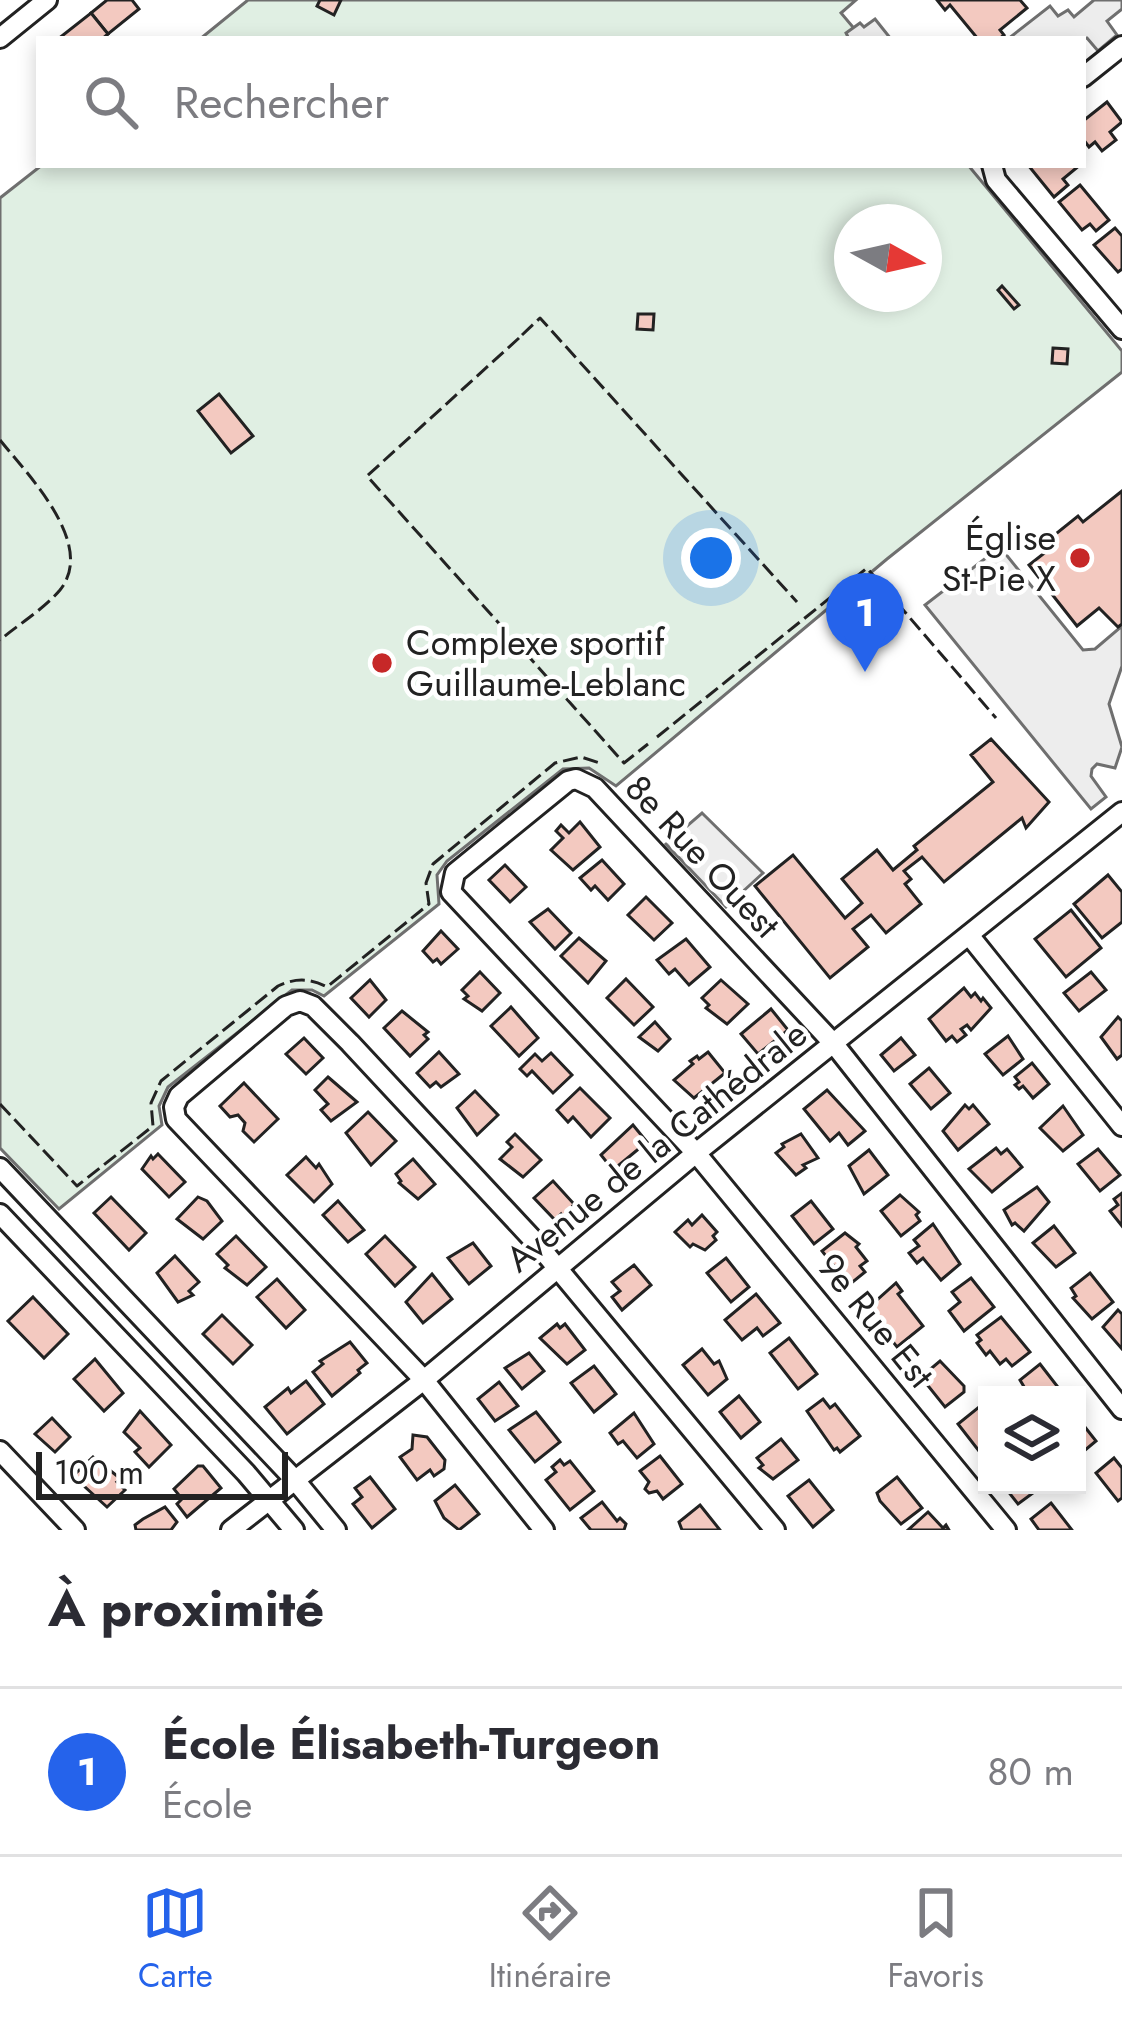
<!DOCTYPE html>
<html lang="fr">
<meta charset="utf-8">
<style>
:root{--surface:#fff;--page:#f2f2f3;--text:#2b2b33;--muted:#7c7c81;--line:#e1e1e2;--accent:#2563eb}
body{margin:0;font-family:Jost,sans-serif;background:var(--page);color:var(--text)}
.controls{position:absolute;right:36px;bottom:36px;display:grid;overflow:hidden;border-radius:0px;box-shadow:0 6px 18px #0003}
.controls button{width:108px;height:108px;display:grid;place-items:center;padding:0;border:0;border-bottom:3px solid var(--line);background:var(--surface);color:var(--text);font:60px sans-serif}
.compass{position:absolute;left:834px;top:204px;width:108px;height:108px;border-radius:50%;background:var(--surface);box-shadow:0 6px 18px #0003;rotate:98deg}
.scale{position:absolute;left:36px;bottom:30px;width:252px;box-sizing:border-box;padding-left:12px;border:6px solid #222;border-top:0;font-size:33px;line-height:42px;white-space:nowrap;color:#222;-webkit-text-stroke:9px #fff;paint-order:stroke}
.you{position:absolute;left:711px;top:558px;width:42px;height:42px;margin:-30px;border:9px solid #fff;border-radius:50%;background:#1a73e8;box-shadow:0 0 0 18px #1a73e833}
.badge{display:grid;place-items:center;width:78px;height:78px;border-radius:50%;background:var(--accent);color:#fff;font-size:39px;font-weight:700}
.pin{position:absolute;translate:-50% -99px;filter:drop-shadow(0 3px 6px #0008)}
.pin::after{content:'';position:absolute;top:63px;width:42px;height:36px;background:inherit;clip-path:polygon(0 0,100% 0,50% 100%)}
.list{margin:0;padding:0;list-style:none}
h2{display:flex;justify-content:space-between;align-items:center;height:156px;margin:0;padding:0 48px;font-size:51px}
h2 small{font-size:39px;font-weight:400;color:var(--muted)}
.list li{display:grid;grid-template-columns:78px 1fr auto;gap:36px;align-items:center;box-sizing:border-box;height:168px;padding:0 48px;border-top:3px solid var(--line)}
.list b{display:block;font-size:45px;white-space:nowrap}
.list p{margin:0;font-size:39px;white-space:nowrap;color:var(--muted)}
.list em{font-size:39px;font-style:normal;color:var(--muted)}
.icon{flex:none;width:66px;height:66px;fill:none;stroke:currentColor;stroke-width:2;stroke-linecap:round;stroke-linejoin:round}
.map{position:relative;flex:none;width:1122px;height:1530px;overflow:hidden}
.search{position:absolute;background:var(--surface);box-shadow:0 6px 18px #0003;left:36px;right:36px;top:36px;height:132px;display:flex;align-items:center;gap:30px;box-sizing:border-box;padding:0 42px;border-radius:0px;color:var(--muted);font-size:45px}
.sheet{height:324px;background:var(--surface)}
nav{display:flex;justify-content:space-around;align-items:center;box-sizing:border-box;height:168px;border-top:3px solid var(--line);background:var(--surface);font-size:33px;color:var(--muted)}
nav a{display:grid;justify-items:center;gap:6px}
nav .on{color:var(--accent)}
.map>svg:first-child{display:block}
.green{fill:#e0efe3;stroke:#6f6f6f;stroke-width:3;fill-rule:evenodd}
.parking{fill:#ededed;stroke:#6f6f6f;stroke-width:3}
.building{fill:#f3c9c0;stroke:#222;stroke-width:3}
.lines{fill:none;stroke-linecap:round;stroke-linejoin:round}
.minor-casing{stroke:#222;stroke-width:24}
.minor{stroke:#fff;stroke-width:18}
.fence{stroke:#222;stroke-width:3;stroke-dasharray:15 6;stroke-linecap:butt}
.poi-dot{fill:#c62828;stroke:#fff;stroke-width:4.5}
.labels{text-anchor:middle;stroke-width:9;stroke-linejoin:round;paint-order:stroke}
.poi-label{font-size:36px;fill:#222;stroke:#fff;text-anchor:end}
.street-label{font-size:36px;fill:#222;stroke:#fff}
</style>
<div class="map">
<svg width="1122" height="1530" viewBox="0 0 1122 1530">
<rect width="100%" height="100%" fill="#fff"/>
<g class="green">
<path d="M248,0H856L841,13L863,39H200Z"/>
<path d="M42,165H968L1122,351V372L887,559L616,786L589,768L563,769L447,861L437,875L439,904L324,996L312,990H292L168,1087L159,1106L162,1125L59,1209L0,1148V198ZM852,222H924V294H852Z"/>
</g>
<g class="parking">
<path d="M1094,0H1122V9L1107,21L1117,35L1098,51L1087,38L1008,39L1050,6L1058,16L1068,10L1074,17Z"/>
<path d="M875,19L891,39H849L846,33L860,23L864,27Z"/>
<path d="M1000,547L1083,650L1095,649L1122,626V666L1109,704L1122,747L1115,768L1097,764L1092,769L1091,776L1106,797L1091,809L925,605Z"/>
<path d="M702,813L763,873L726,907L666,844Z"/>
</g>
<g class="building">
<path d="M107,0H132L139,9L108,34L91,13Z"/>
<path d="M320,0H341L334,15L317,6Z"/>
<path d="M937,0H1020L1027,8L1000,30L1004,35L999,39H978L950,5L945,10Z"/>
<path d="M91,13L108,34L102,39H58Z"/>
<path d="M1107,102L1122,122L1110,132L1116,140L1102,151L1095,142L1089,147L1083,139V121Z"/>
<path d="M1028,165H1080L1063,179L1068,185L1054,197Z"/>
<path d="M1080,185L1109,220L1096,231L1090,224L1082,230L1059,202Z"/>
<path d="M1115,228L1122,236V269L1118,272L1094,245Z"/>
<path d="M1002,286L1019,305L1014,309L998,290Z"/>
<path d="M638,314H654L653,330L637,329Z"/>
<path d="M1053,348L1068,349L1067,364L1052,363Z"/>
<path d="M219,394L253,436L231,453L198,411Z"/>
<path d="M1122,491V624L1118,627L1099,608L1077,626L1029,565L1047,551L1042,545L1078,516L1083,522Z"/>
<path d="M991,739L1049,802L1026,828L1022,818L944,882L922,857L904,871L911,879L905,884L921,904L886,933L871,915L853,929L868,947L830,978L755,886L793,855L845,918L862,903L842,879L877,850L893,870L917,850L914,846L993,782L971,755Z"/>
<path d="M580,822L600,847L573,870L551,850L563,838L556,831L561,825L569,833Z"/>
<path d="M602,860L624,884L608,900L595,886L591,890L580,878Z"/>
<path d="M505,865L526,887L510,902L489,880Z"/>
<path d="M1108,875L1122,892V922L1102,938L1074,904Z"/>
<path d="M646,897L672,923L654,940L628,915Z"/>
<path d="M548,909L571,933L555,949L530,922Z"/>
<path d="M1071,910L1101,948L1066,977L1035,939Z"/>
<path d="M441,931L458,949L441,964L437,959L433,962L423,951Z"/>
<path d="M579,938L606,961L588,983L561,956Z"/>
<path d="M686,939L710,967L689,985L675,969L669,974L657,960Z"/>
<path d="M480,972L500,993L482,1011L464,999L468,996L462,990Z"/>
<path d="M1091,972L1106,990L1079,1011L1064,993Z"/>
<path d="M626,979L653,1007L634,1025L607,998Z"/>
<path d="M370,980L386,1000L369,1017L351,998Z"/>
<path d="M721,980L748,1004L727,1024L706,1008L709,1005L702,998Z"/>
<path d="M964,988L971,997L975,993L981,1001L983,998L991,1008L971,1030L967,1025L961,1029L966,1035L957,1042L952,1036L946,1041L929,1019Z"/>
<path d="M511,1007L538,1038L519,1056L491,1026Z"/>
<path d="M771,1009L788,1030L758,1054L741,1034Z"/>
<path d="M402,1011L428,1032L424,1035L428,1039L410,1056L384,1028Z"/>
<path d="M1118,1017L1122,1021V1055L1117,1059L1101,1037Z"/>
<path d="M655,1022L670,1039L658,1051L639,1037Z"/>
<path d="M1008,1036L1023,1059L1003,1075L985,1054Z"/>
<path d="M304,1038L323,1058L306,1074L286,1054Z"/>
<path d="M901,1038L915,1055L894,1071L881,1055Z"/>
<path d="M439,1052L459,1074L441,1087L436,1082L430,1087L417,1073Z"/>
<path d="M708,1052L725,1073L694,1098L674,1080L693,1064L690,1061L697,1056L699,1059Z"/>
<path d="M551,1053L572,1075L553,1093L532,1071L527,1076L520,1069L535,1054L542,1061Z"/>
<path d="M1032,1063L1049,1084L1033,1098L1023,1086L1019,1089L1015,1085L1019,1082L1015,1077Z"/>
<path d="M929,1068L950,1093L931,1109L910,1084Z"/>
<path d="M328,1077L357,1102L331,1121L321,1110L328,1104L315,1090Z"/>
<path d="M244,1083L278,1119L254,1142L243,1131L245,1123L238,1115L230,1117L220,1106Z"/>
<path d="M580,1088L610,1118L591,1137L573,1117L568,1122L557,1110Z"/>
<path d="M827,1090L865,1131L848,1145L839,1133L830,1141L804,1109Z"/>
<path d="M475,1091L498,1115L477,1135L457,1108Z"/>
<path d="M965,1105L969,1109L973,1105L989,1124L958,1150L943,1131Z"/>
<path d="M1063,1106L1083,1135L1063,1151L1040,1128Z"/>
<path d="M368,1112L396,1141L371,1165L346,1133Z"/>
<path d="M633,1125L647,1142L613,1170L601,1155Z"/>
<path d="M515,1134L541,1160L523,1177L500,1159L512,1147L507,1142Z"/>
<path d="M801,1134L818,1158L803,1165L806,1168L796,1175L776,1153L784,1147L782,1144Z"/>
<path d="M996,1148L1001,1154L1007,1149L1022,1167L992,1192L969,1169Z"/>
<path d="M1098,1149L1120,1175L1100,1191L1078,1164Z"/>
<path d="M869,1150L888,1175L864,1194L849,1166Z"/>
<path d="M158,1154L185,1182L169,1197L142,1169L151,1156L153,1159Z"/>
<path d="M306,1157L316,1168L319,1164L332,1184L314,1202L287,1175Z"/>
<path d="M413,1159L435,1184L418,1199L399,1183L401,1181L396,1174Z"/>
<path d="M553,1181L574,1204L564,1218L561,1214L555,1220L534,1198Z"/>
<path d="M1037,1187L1049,1202L1024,1231L1015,1223L1012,1225L1004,1210Z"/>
<path d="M1122,1193V1226L1110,1211L1118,1205L1114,1199Z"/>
<path d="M900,1195L919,1212L916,1215L920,1221L901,1236L881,1211Z"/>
<path d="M111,1197L146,1233L129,1250L94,1213Z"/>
<path d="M198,1197L207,1201L222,1221L203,1239L177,1219Z"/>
<path d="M338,1201L364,1230L348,1242L323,1215Z"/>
<path d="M811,1201L833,1229L814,1244L792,1216Z"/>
<path d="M702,1215L717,1232L713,1236L716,1240L705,1250L693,1244L690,1247L675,1232L688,1220L692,1225Z"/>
<path d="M933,1224L960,1264L941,1280L923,1258L917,1263L909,1253L919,1246L914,1240Z"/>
<path d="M1054,1226L1075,1253L1056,1267L1033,1243Z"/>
<path d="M845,1233L859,1244L856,1247L867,1261L860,1266L865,1272L849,1285L822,1251Z"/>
<path d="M236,1236L266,1267L247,1285L225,1268L228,1265L217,1254Z"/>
<path d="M385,1236L415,1267L395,1286L366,1254Z"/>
<path d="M473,1243L491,1266L469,1284L448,1258Z"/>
<path d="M175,1256L199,1282L189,1291L193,1295L178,1302L157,1273Z"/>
<path d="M726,1258L749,1287L731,1302L707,1273Z"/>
<path d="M634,1265L651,1285L622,1310L612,1297L620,1291L612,1282Z"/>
<path d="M1090,1273L1113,1302L1092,1319L1073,1298L1076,1296L1071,1288Z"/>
<path d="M432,1274L452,1299L423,1323L406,1302Z"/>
<path d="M971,1278L994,1307L964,1331L949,1311L960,1302L952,1292Z"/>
<path d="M277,1279L305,1310L286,1328L257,1297Z"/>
<path d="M896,1283L902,1291L898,1294L923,1326L897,1347L867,1309Z"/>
<path d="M756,1294L780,1323L763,1336L757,1328L742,1340L725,1320Z"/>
<path d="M33,1297L68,1334L44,1358L8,1321Z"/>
<path d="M1118,1310L1122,1314V1349L1103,1327Z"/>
<path d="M222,1315L252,1345L233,1364L203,1334Z"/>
<path d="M1001,1317L1030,1352L1012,1366L1006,1359L1000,1364L990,1351L986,1355L977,1343L981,1340L977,1335Z"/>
<path d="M557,1324L560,1328L565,1324L585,1350L567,1364L540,1338Z"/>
<path d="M789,1338L817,1374L798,1389L770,1353Z"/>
<path d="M350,1342L367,1363L358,1370L360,1373L332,1396L313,1372L323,1364L320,1361Z"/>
<path d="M702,1349L714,1364L719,1361L727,1379L708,1395L683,1365Z"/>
<path d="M529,1353L544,1371L522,1389L505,1368Z"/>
<path d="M95,1359L123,1393L104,1411L74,1379Z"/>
<path d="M940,1361L964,1386V1392L945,1407L921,1377Z"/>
<path d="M1040,1364L1064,1395H1029L1020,1380Z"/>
<path d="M594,1366L616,1394L594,1412L571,1383Z"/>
<path d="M306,1381L324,1404L287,1434L265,1407L288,1388L291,1393Z"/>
<path d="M499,1382L518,1406L495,1421L478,1399Z"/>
<path d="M739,1396L760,1422L741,1438L720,1412Z"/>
<path d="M823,1399L830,1408L835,1404L860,1436L840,1452L837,1448L834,1450L807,1411Z"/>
<path d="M979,1407L987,1417L986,1460L958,1424Z"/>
<path d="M140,1411L171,1445L149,1467L135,1452L140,1448L124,1432Z"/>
<path d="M536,1412L560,1442L535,1462L509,1430Z"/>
<path d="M634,1413L654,1444L637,1458L623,1441L618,1444L610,1433Z"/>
<path d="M1077,1417L1096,1441L1078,1456L1077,1455Z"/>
<path d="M52,1418L70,1437L55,1452L35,1434Z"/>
<path d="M413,1435L427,1437L445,1460L444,1469L434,1476L430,1470L417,1480L400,1457L412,1449Z"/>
<path d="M781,1439L798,1460L773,1479L759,1468L763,1465L757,1458Z"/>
<path d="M660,1456L682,1484L663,1499L657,1491L649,1493L645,1489L649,1482L640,1471Z"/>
<path d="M93,1457L121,1479L117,1482L125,1490L107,1507L73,1476Z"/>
<path d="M1114,1458L1122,1468V1498L1118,1501L1096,1473Z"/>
<path d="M560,1460L564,1465L570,1461L594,1491L570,1510L546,1480L556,1472L552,1467Z"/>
<path d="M198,1466H203L221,1488L187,1517L177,1504L182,1499L174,1489Z"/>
<path d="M370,1477L395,1509L372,1528L353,1504L362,1497L355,1488Z"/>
<path d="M897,1477L922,1508L901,1524L880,1501L877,1493Z"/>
<path d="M809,1480L833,1510L813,1527L788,1496Z"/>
<path d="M455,1485L479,1514L459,1530L444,1518L435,1501Z"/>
<path d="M1003,1485H1039L1041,1487L1018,1504Z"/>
<path d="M602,1502L617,1521L620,1518L626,1524L624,1530H591L581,1518Z"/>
<path d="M1051,1503L1072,1530H1039L1031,1519Z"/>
<path d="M700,1505L720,1530H682L679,1522Z"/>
<path d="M165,1507L177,1522L171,1530H136L135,1525L143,1519Z"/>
<path d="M928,1512L943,1528L946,1525L949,1530H908Z"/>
</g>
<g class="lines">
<g class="minor-casing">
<g id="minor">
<path d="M0,38L47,0"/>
<path d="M1083,77L1122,46"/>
<path d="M992,165L996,180L1122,329"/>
<path d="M969,935L1122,1126"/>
<path d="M0,1168L295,1480L336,1530"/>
<path d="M0,1214L246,1473L294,1530"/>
<path d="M0,1451L75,1530"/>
<path d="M231,1530L424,1380L696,1153L1122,812"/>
<path d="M544,1530L424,1380L176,1119L174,1107L179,1096L286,1006L300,1001L313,1006L350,1043L539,1246L775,1530"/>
<path d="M1006,1530L696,1153L451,892L455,873L568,781L576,779L595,788L834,1044L1122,1409"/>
</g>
</g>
<use href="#minor" class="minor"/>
<g class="fence">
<path d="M522,335L540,318L797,602"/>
<path d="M519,338L367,476L624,763L648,744"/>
<path d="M0,440C27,474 97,544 60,590C44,609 19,624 0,640"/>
<path d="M657,737L867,568L996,718"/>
<path d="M0,1104L77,1186L153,1126L151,1103L161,1081L278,986C295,978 310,978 327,987L429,904L426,883L433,864L555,763L581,757L603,764"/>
</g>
</g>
<g class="poi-dot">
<circle cx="1080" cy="558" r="12"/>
<circle cx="382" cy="663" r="12"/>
</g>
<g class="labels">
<g class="poi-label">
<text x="1056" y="550">Église<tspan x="1056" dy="41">St-Pie X</tspan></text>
<text x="406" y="655" text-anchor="start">Complexe sportif<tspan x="406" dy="41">Guillaume-Leblanc</tspan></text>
</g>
<g class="street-label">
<text transform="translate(703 856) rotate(47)" y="13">8e Rue Ouest</text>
<text transform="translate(656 1146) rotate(-39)" y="13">Avenue de la Cathédrale</text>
<text transform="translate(876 1320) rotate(51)" y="13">9e Rue Est</text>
</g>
</g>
</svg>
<div class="controls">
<button><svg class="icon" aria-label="layers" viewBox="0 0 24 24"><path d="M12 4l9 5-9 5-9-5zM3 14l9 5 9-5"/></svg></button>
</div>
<svg class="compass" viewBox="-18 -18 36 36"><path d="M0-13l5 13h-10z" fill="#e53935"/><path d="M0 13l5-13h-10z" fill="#7c7c81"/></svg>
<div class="scale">100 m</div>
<div class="you"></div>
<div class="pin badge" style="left:865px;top:672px">1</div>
<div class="search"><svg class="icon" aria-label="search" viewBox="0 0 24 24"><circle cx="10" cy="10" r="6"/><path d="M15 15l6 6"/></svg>Rechercher</div>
</div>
<section class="sheet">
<h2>À proximité<small></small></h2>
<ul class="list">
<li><span class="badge">1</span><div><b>École Élisabeth-Turgeon</b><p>École</p></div><em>80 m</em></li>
</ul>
</section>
<nav>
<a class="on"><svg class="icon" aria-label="map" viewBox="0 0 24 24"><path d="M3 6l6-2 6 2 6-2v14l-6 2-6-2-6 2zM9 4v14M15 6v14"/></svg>Carte</a>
<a><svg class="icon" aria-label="directions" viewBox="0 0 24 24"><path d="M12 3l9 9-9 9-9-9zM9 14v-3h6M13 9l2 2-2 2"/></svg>Itinéraire</a>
<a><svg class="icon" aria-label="saved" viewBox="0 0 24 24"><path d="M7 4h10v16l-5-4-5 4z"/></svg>Favoris</a>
</nav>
